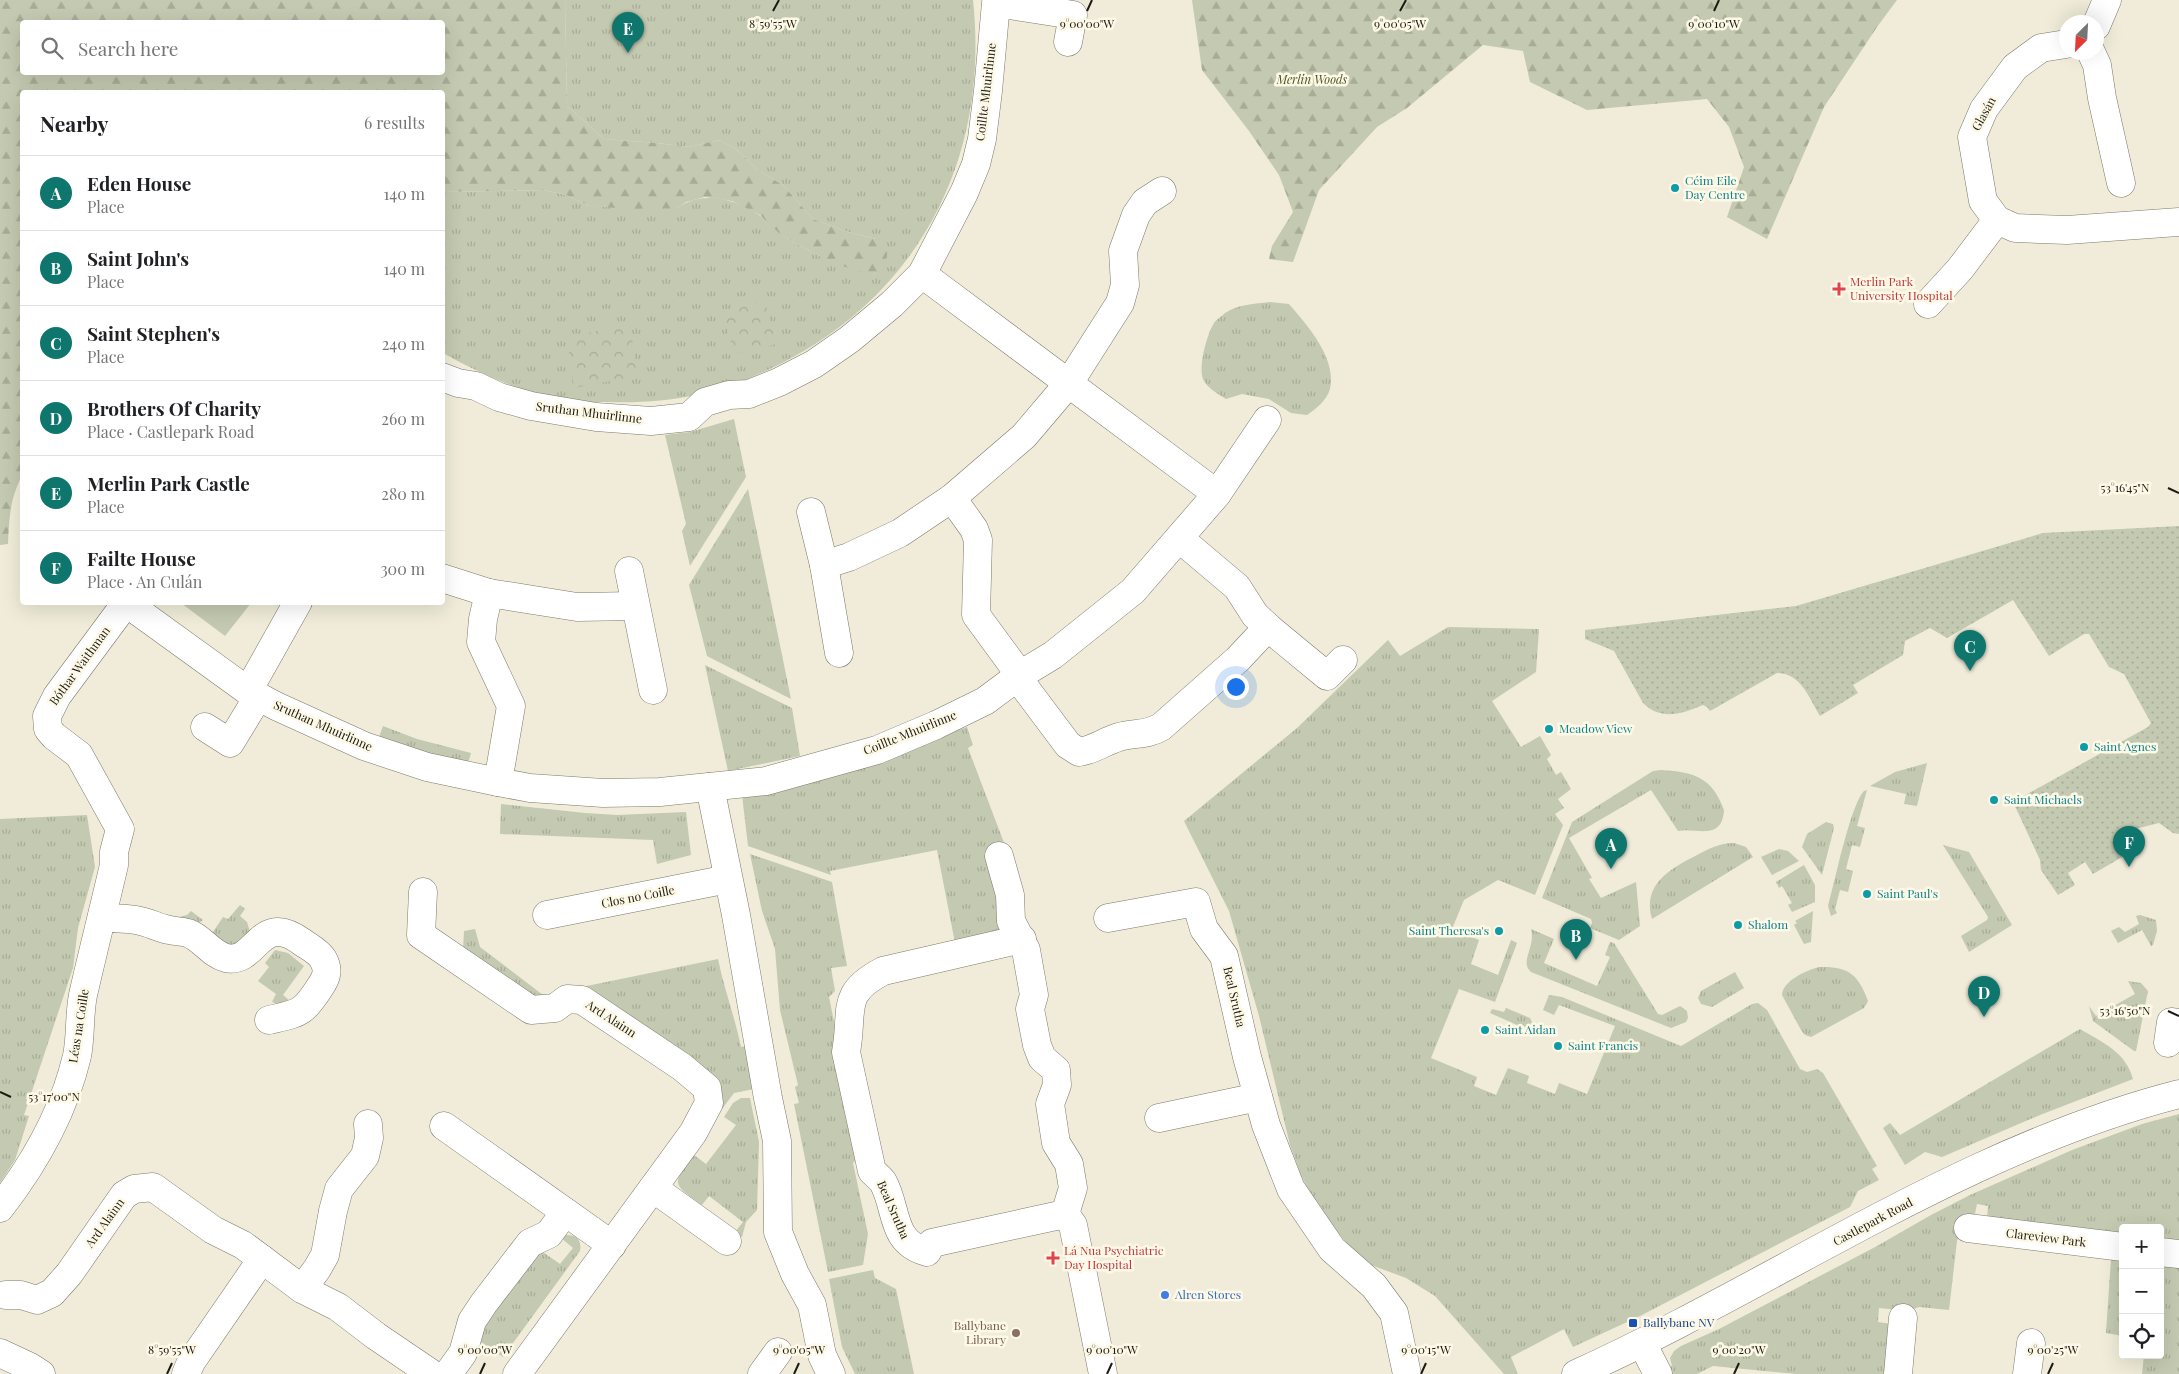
<!DOCTYPE html>
<meta charset="utf-8">
<style>
:root{--surface:#fff;--page:#f6f6f6;--text:#202124;--muted:#757577;--line:#e0e0e0;--accent:#0f766e}
body{margin:0;font-family:"Playfair Display",serif;background:var(--page);color:var(--text)}
.controls{position:absolute;right:15px;bottom:15px;display:grid;overflow:hidden;border-radius:5px;box-shadow:0 5px 20px #0002}
.controls button{width:45px;height:45px;display:grid;place-items:center;padding:0;border:0;border-bottom:1px solid var(--line);background:var(--surface);color:var(--text);font:25px sans-serif}
.compass{position:absolute;left:2059px;top:15px;width:45px;height:45px;border-radius:50%;background:var(--surface);box-shadow:0 5px 20px #0002;rotate:204deg}
.you{position:absolute;left:1235px;top:686px;width:18px;height:18px;margin:-12px;border:4px solid #fff;border-radius:50%;background:#1a73e8;box-shadow:0 0 0 8px #1a73e833}
.badge{display:grid;place-items:center;width:32px;height:32px;border-radius:50%;background:var(--accent);color:#fff;font-size:16px;font-weight:700}
.pin{position:absolute;translate:-50% -41px;filter:drop-shadow(0 1px 2px #0008)}
.pin::after{content:'';position:absolute;top:26px;width:18px;height:15px;background:inherit;clip-path:polygon(0 0,100% 0,50% 100%)}
.list{margin:0;padding:0;list-style:none}
h2{display:flex;justify-content:space-between;align-items:center;height:65px;margin:0;padding:0 20px;font-size:21px}
h2 small{font-size:16px;font-weight:400;color:var(--muted)}
.list li{display:grid;grid-template-columns:32px 1fr auto;gap:15px;align-items:center;box-sizing:border-box;height:75px;padding:0 20px;border-top:1px solid var(--line)}
.list b{display:block;font-size:19px;white-space:nowrap}
.list p{margin:0;font-size:16px;white-space:nowrap;color:var(--muted)}
.list em{font-size:16px;font-style:normal;color:var(--muted)}
.icon{flex:none;width:28px;height:28px;fill:none;stroke:currentColor;stroke-width:2;stroke-linecap:round;stroke-linejoin:round}
.map{position:relative;flex:none;width:2179px;height:1374px;overflow:hidden}
.search{position:absolute;background:var(--surface);box-shadow:0 5px 20px #0002;left:20px;top:20px;width:425px;height:55px;display:flex;align-items:center;gap:12px;box-sizing:border-box;padding:0 18px;border-radius:5px;color:var(--muted);font-size:19px}
.panel{position:absolute;background:var(--surface);box-shadow:0 5px 20px #0002;left:20px;top:90px;width:425px;height:515px;border-radius:5px}
.map>svg:first-child{display:block}
.grass{fill:url(#grass-tufts)}
.forest{fill:url(#forest-firs);fill-rule:evenodd}
.park{fill:url(#park-crowns)}
.garden{fill:url(#garden-dots)}
.pitch{fill:#c4c9b1}
.lines{fill:none;stroke-linecap:round;stroke-linejoin:round}
.minor-casing{stroke:#7d7a69;stroke-width:29}
.minor{stroke:#fff;stroke-width:28}
.ticks{fill:none;stroke:#1b1a13;stroke-width:2}
.culture-dot{fill:#0f9aa8;stroke:#fdf9e6;stroke-width:2}
.health-dot{fill:#e0444e;stroke:#fdf9e6;stroke-width:2}
.shop-dot{fill:#3f7fe0;stroke:#fdf9e6;stroke-width:2}
.transit-dot{fill:#1a4fb4;stroke:#fdf9e6;stroke-width:2}
.education-dot{fill:#8d6e63;stroke:#fdf9e6;stroke-width:2}
.labels{text-anchor:middle;stroke-width:5;stroke-linejoin:round;paint-order:stroke}
.park-label{font-size:12px;font-style:italic;fill:#4f5524;stroke:#fdf9e6}
.street-label{font-size:12px;fill:#1b1a13;stroke:#fdf9e6}
.culture-label{font-size:12px;fill:#0d838f;stroke:#fdf9e6;text-anchor:start}
.health-label{font-size:12px;fill:#be3a42;stroke:#fdf9e6;text-anchor:start}
.shop-label{font-size:12px;fill:#366cbe;stroke:#fdf9e6;text-anchor:start}
.transit-label{font-size:12px;fill:#164399;stroke:#fdf9e6;text-anchor:start}
.education-label{font-size:12px;fill:#785e54;stroke:#fdf9e6;text-anchor:end}
.ticks-label{font-size:12px;text-anchor:middle;fill:#1b1a13;stroke:#fdf9e6;stroke-width:5;stroke-linejoin:round;paint-order:stroke}
</style>
<div class="map">
<svg width="2179" height="1374" viewBox="0 0 2179 1374">
<defs>
<pattern id="grass-tufts" width="24" height="20" patternUnits="userSpaceOnUse" patternTransform="scale(1.25)"><rect width="24" height="20" fill="#c4c9b1"/><path d="M3 7l-1-3M5 7V3M7 7l1-3M15 17l-1-3M17 17v-4M19 17l1-3" fill="none" stroke="#a8ac97"/></pattern>
<pattern id="forest-firs" width="22" height="20" patternUnits="userSpaceOnUse" patternTransform="scale(1.25)"><rect width="22" height="20" fill="#c4c9b1"/><path d="M5 1l3.5 6h-7zM16 11l3.5 6h-7z" fill="#a8ac97"/></pattern>
<pattern id="park-crowns" width="20" height="18" patternUnits="userSpaceOnUse" patternTransform="scale(1.25)"><rect width="20" height="18" fill="#c4c9b1"/><path d="M2 6a3 3 0 1 1 6 0M12 15a3 3 0 1 1 6 0" fill="none" stroke="#a8ac97"/></pattern>
<pattern id="garden-dots" width="8" height="8" patternUnits="userSpaceOnUse" patternTransform="scale(1.25)"><rect width="8" height="8" fill="#c4c9b1"/><path d="M2 2h.1M6 6h.1" fill="none" stroke="#a8ac97" stroke-width="1.8" stroke-linecap="round"/></pattern>
</defs>
<rect width="100%" height="100%" fill="#f0ecd9"/>
<g class="grass">
<path d="M565,0H973C990,158 919,297 774,367C719,394 670,404 609,402C597,402 585,402 573,401C525,394 484,376 443,353L442,192L544,190L566,195L590,206L677,208C703,190 735,199 759,215C772,223 781,236 795,243C822,259 847,268 877,274L876,239L848,232L813,219L783,185L759,171L736,149L719,140L689,147L657,143L604,139L567,106Z"/>
<path d="M1270,302L1289,304C1307,325 1337,358 1330,389C1327,400 1316,409 1307,415L1291,413L1269,399L1242,394L1226,399C1218,394 1207,388 1203,379C1198,367 1207,334 1214,323C1216,320 1222,316 1225,313C1239,304 1254,304 1270,302Z"/>
<path d="M734,419L746,477L690,566L682,531L686,524L665,435L690,432Z"/>
<path d="M748,489L791,699L707,656L689,585Z"/>
<path d="M1448,627L1539,629L1536,672L1492,701L1521,747L1540,736L1551,755L1547,759L1556,775L1561,772L1571,789L1558,799L1564,808L1555,814L1563,825L1535,895L1498,880L1464,900L1452,929L1479,940L1471,964L1498,975L1511,940L1517,943L1495,1002L1459,989L1431,1058L1477,1077L1474,1086L1496,1095L1508,1068L1529,1076L1527,1083L1555,1094L1559,1083L1587,1094L1615,1026L1559,1005L1554,1015L1543,1010L1549,995L1562,997L1681,1046L1752,1004L1758,1003L1767,1010L1800,1069L1807,1072L1817,1069L1823,1073L1877,1166L1872,1169L1879,1180L1858,1191L1850,1207L1640,1316L1573,1347L1564,1329L1511,1357L1518,1374H1504L1435,1296L1406,1278L1371,1265L1355,1252L1333,1227L1308,1189L1301,1175L1290,1145L1259,1016L1229,911L1184,821L1297,728L1388,640L1400,656Z"/>
<path d="M705,665L792,708L800,756L728,771Z"/>
<path d="M383,726L417,739L471,753L467,767L379,737Z"/>
<path d="M956,727L961,729L967,727L973,745L968,748L1006,848L988,856L1002,928L999,931L955,943L937,850L830,871L831,875L748,846L742,795Z"/>
<path d="M1927,763L1917,806L1904,804L1906,794L1870,786L1895,772Z"/>
<path d="M1661,770C1694,772 1712,777 1724,810C1722,842 1696,827 1678,831L1651,790L1569,838L1592,878L1589,879L1601,898L1636,882L1640,926L1619,940L1590,928L1592,923L1591,919L1542,898L1572,822L1653,771Z"/>
<path d="M1867,790L1857,826L1865,828L1860,847L1852,845L1846,869L1853,871L1848,892L1840,890L1835,909L1837,913L1831,916L1828,906C1835,882 1850,806 1864,791Z"/>
<path d="M501,804L585,813L617,815L686,812L691,855L657,864L653,840L500,834Z"/>
<path d="M87,815L95,867L78,928L73,968L24,1115L29,1116L15,1160L0,1183V819Z"/>
<path d="M1826,822L1833,824L1834,828L1822,875L1802,847L1807,834Z"/>
<path d="M1734,843L1746,847L1753,857L1652,919C1642,884 1670,869 1697,855C1709,849 1719,843 1734,843Z"/>
<path d="M1943,845L1969,852L2012,925L1969,952L1961,936L1987,920L1988,917Z"/>
<path d="M1779,849L1788,851L1799,861L1772,875L1761,857Z"/>
<path d="M750,854L832,882L847,966L831,968L835,991L829,997L861,1155L853,1163L868,1234L863,1265L828,1272L794,1104L799,1103L795,1087L798,1085L780,1010L775,949L762,911Z"/>
<path d="M1804,865L1815,885V902L1792,912L1788,905L1792,903L1782,886L1779,888L1776,882Z"/>
<path d="M240,905L245,909L240,916L247,922L252,938L237,950L214,937L213,932L223,917L228,919Z"/>
<path d="M191,911L203,920L199,923L166,920L187,915Z"/>
<path d="M1813,911L1811,942L1804,944L1794,925L1797,923L1795,921Z"/>
<path d="M2140,915L2156,920L2157,931L2153,945L2151,946L2142,930L2118,943L2111,931L2119,927L2125,932L2139,924L2136,916Z"/>
<path d="M475,929L480,947L543,995L718,959C724,989 735,1017 741,1047L747,1046L754,1089L734,1093L722,1109V1102L634,1021L534,998L484,961L463,950L464,931Z"/>
<path d="M1531,929L1554,939L1544,963L1597,986L1610,957L1605,955L1610,942L1614,943L1658,1014L1662,1015L1680,1006L1687,1011L1688,1018L1686,1022L1671,1028L1531,972C1519,962 1536,947 1531,929Z"/>
<path d="M275,950L288,953L304,966L283,995L296,1006L284,1007L272,1002L276,994L258,981L269,967L265,963Z"/>
<path d="M1819,967C1848,966 1858,974 1868,1001L1864,1008L1811,1037L1805,1035L1801,1030L1782,995C1782,981 1807,970 1819,967Z"/>
<path d="M1735,972L1744,988L1712,1007L1701,1004L1698,998L1701,991Z"/>
<path d="M2128,981L2141,983L2148,991L2136,1051H2134L2093,1021L2089,1006L2096,1016L2135,994Z"/>
<path d="M1506,1008L1530,1018L1532,1022L1526,1029L1490,1013L1492,1009L1504,1012Z"/>
<path d="M2080,1029C2102,1042 2126,1052 2133,1079L2040,1115L1942,1157L1925,1152L1905,1165L1883,1128L1890,1123L1900,1135Z"/>
<path d="M741,1098H750L759,1142L757,1210L746,1222L742,1237L735,1232L743,1222L709,1196L702,1205C672,1183 671,1185 694,1155L706,1164L736,1125L724,1117L733,1103Z"/>
<path d="M2179,1114V1240L2175,1243L2160,1241V1228H2123V1236L1987,1220L1988,1206L1977,1204L1974,1219L1959,1235L1957,1241L1949,1310L1919,1307L1908,1311L1879,1308L1878,1322L1892,1324L1885,1370L1883,1374H1796L1713,1366L1697,1374H1672L1667,1368L1672,1366L1670,1358L1674,1351L1681,1346L1719,1329L1877,1246L1931,1215L1970,1195L2072,1150L2142,1124Z"/>
<path d="M566,1235C577,1235 582,1240 580,1251L503,1357L473,1337L540,1250L560,1264L573,1248L560,1237Z"/>
<path d="M2111,1259L2123,1260V1336L2106,1333Z"/>
<path d="M2160,1260L2179,1263V1374H2142L2144,1355H2160Z"/>
<path d="M873,1270L875,1278L896,1289L914,1374H855L842,1347L829,1279Z"/>
</g>
<g class="forest">
<path d="M0,0H565L567,106L604,139L657,143L689,147L719,140L736,149L759,171L783,185L813,219L848,232L876,239L888,247L886,263L877,274L854,270L826,260L793,242L778,232L760,215L732,201L705,197L686,202L677,208L630,209L590,206L566,195L544,190L443,192L442,92H22V476C10,498 9,519 8,544L0,545ZM22,22H442V72H22Z"/>
<path d="M1192,0H1897L1877,27L1824,107L1767,239L1727,217L1744,167L1729,127L1707,99L1587,110L1530,82L1523,51L1483,45L1407,108L1377,127L1319,190L1293,262L1269,259L1272,246L1293,212L1279,175L1249,131L1202,70Z"/>
</g>
<g class="park">
<path d="M765,302L777,344L735,354L721,312Z"/>
<path d="M630,323L637,376L574,388L567,338Z"/>
</g>
<path class="garden" d="M2179,526V834L2173,833L2159,823L2131,830L2115,840L2124,856L2093,874L2085,862L2068,873L2075,885L2058,895L2041,870L2040,860L2013,802L2148,727L2151,723L2124,674L2109,667L2089,634H2084L2049,656L2013,600L1947,638L1930,628L1905,641L1903,655L1853,685L1858,693L1820,716C1809,698 1801,673 1777,673L1710,711L1707,707L1703,705C1682,714 1661,721 1643,703L1614,651L1585,639V630L1796,606L2043,533Z"/>
<path class="pitch" d="M181,603H251L225,636Z"/>
<g class="lines">
<g class="minor-casing">
<g id="minor">
<path d="M2096,26L2107,0"/>
<path d="M2066,44L2041,48L2015,67L1984,109L1972,137L1983,201L1997,220L2015,228L2067,230L2179,222"/>
<path d="M2091,52L2097,65L2102,98L2121,183"/>
<path d="M1928,304L1960,269L1997,220"/>
<path d="M442,377L458,383L476,386L499,397L531,406L596,417L651,421L689,417L705,402L729,395L749,394L779,382L814,364L850,339L892,304L922,274L964,193L976,164L982,139L988,91L996,3L1073,15L1068,42"/>
<path d="M1217,494L1267,420"/>
<path d="M952,498L974,529L978,540L976,615L1020,675"/>
<path d="M811,512L824,565L839,653"/>
<path d="M1179,538L1237,587L1255,615L1270,629L1327,676L1343,660"/>
<path d="M824,565L849,557L900,533L952,498L1024,436L1069,383L1120,303L1125,285L1123,251L1136,215L1145,202L1162,191"/>
<path d="M629,571L653,690"/>
<path d="M442,578L489,593L577,607L635,606"/>
<path d="M489,593L483,619L481,642L511,706L498,782"/>
<path d="M125,602L248,691"/>
<path d="M298,602L248,691L276,706L364,746L427,767L498,782L530,788L603,793L660,792L766,781L877,750L936,725L985,701L1020,675L1053,655L1133,591L1217,494L922,274"/>
<path d="M1017,677L1068,745L1079,752C1094,750 1105,741 1119,737C1133,733 1148,735 1161,727L1238,659L1268,627"/>
<path d="M205,727L230,743L258,697"/>
<path d="M710,787L736,915L768,1098L777,1141L778,1232L795,1274L812,1305L822,1355L831,1374"/>
<path d="M999,856L1010,895L1011,921L1026,950L1034,995L1030,1009L1037,1045L1042,1058L1056,1070L1057,1085L1050,1104L1056,1143L1069,1164L1073,1188L1065,1214"/>
<path d="M423,892L421,935L531,1010L555,1008L567,999L582,1000L682,1067L707,1088L709,1103L693,1133L517,1374"/>
<path d="M547,915L728,879"/>
<path d="M102,917C114,919 124,918 136,920C147,922 155,926 165,929C172,931 180,931 188,933C202,938 211,954 226,958C257,965 259,910 302,942C309,947 318,951 323,959C329,970 327,977 320,987C303,1014 299,1013 269,1020"/>
<path d="M1108,918L1196,902L1204,929L1224,956L1247,1057L1266,1125L1291,1189L1332,1249L1374,1286L1394,1313L1407,1374"/>
<path d="M1022,939L883,971C839,994 854,1010 846,1052L872,1171C875,1174 880,1178 883,1182C898,1209 890,1242 927,1252L932,1243L1065,1214"/>
<path d="M2168,1043L2171,1022L2179,1023"/>
<path d="M1159,1118L1258,1097"/>
<path d="M444,1126L612,1245"/>
<path d="M653,1188L727,1241"/>
<path d="M0,1208C34,1164 64,1111 77,1056C81,1036 79,1015 83,995C93,951 104,908 114,865V852L120,829L79,755L54,736L48,729L47,716L57,696L126,603"/>
<path d="M1065,1214L1073,1225L1103,1374"/>
<path d="M1968,1228L2123,1247"/>
<path d="M2160,1252L2179,1254"/>
<path d="M302,1289L317,1269L325,1255L333,1211L339,1189L365,1156L369,1138L368,1124"/>
<path d="M6,1295H21L37,1300L52,1293L69,1274L124,1195L134,1189L153,1187L213,1230L243,1245L302,1289L338,1307L376,1336L432,1374"/>
<path d="M1642,1343L1658,1374"/>
<path d="M0,1353L30,1367L41,1374"/>
<path d="M186,1374L191,1362L262,1259"/>
<path d="M448,1374L463,1353L472,1321L484,1303L530,1243L549,1234L565,1212"/>
<path d="M762,1374L778,1352"/>
<path d="M1576,1374C1777,1283 1964,1149 2179,1094"/>
<path d="M1898,1374L1903,1318"/>
<path d="M2027,1374L2031,1343"/>
</g>
</g>
<use href="#minor" class="minor"/>
</g>
<path class="ticks" d="M773,11L779,0M1087,11L1092,0M1400,11L1406,0M1714,11L1719,0M2168,488L2179,493M2168,1011L2179,1016M0,1092L11,1097M167,1374L172,1363M480,1374L485,1363M794,1374L799,1363M1107,1374L1112,1363M1421,1374L1426,1363M1734,1374L1739,1363M2048,1374L2053,1363"/>
<g class="culture-dot">
<circle cx="1675" cy="188" r="5"/>
<circle cx="1549" cy="729" r="5"/>
<circle cx="2084" cy="747" r="5"/>
<circle cx="1994" cy="800" r="5"/>
<circle cx="1867" cy="894" r="5"/>
<circle cx="1738" cy="925" r="5"/>
<circle cx="1499" cy="931" r="5"/>
<circle cx="1485" cy="1030" r="5"/>
<circle cx="1558" cy="1046" r="5"/>
</g>
<g class="health-dot">
<path d="M1836.5 281.5h5v5h5v5h-5v5h-5v-5h-5v-5h5z"/>
<path d="M1050.5 1250.5h5v5h5v5h-5v5h-5v-5h-5v-5h5z"/>
</g>
<circle class="shop-dot" cx="1165" cy="1295" r="5"/>
<rect class="transit-dot" x="1628" y="1318" width="10" height="10" rx="2.5"/>
<circle class="education-dot" cx="1016" cy="1333" r="5"/>
<g class="labels">
<g class="park-label">
<text x="1312" y="84">Merlin Woods</text>
</g>
<g class="street-label">
<text transform="translate(986 92) rotate(-83)" y="4">Coillte Mhuirlinne</text>
<text transform="translate(1984 114) rotate(-61)" y="4">Glasán</text>
<text transform="translate(589 413) rotate(7)" y="4">Sruthan Mhuirlinne</text>
<text transform="translate(80 666) rotate(-54)" y="4">Bóthar Waithman</text>
<text transform="translate(323 726) rotate(24)" y="4">Sruthan Mhuirlinne</text>
<text transform="translate(910 733) rotate(-22)" y="4">Coillte Mhuirlinne</text>
<text transform="translate(638 897) rotate(-11)" y="4">Clos no Coille</text>
<text transform="translate(1234 997) rotate(77)" y="4">Beal Srutha</text>
<text transform="translate(611 1019) rotate(33)" y="4">Ard Alainn</text>
<text transform="translate(79 1026) rotate(-81)" y="4">Léas na Coille</text>
<text transform="translate(893 1210) rotate(66)" y="4">Beal Srutha</text>
<text transform="translate(1873 1222) rotate(-28)" y="4">Castlepark Road</text>
<text transform="translate(105 1223) rotate(-54)" y="4">Ard Alainn</text>
<text transform="translate(2046 1238) rotate(7)" y="4">Clareview Park</text>
</g>
<g class="culture-label">
<text x="1685" y="185">Céim Eile<tspan x="1685" dy="14">Day Centre</tspan></text>
<text x="1559" y="733">Meadow View</text>
<text x="2094" y="751">Saint Agnes</text>
<text x="2004" y="804">Saint Michaels</text>
<text x="1877" y="898">Saint Paul's</text>
<text x="1748" y="929">Shalom</text>
<text x="1489" y="935" text-anchor="end">Saint Theresa's</text>
<text x="1495" y="1034">Saint Aidan</text>
<text x="1568" y="1050">Saint Francis</text>
</g>
<g class="health-label">
<text x="1850" y="286">Merlin Park<tspan x="1850" dy="14">University Hospital</tspan></text>
<text x="1064" y="1255">Lá Nua Psychiatric<tspan x="1064" dy="14">Day Hospital</tspan></text>
</g>
<g class="shop-label">
<text x="1175" y="1299">Alren Stores</text>
</g>
<g class="transit-label">
<text x="1643" y="1327">Ballybane NV</text>
</g>
<g class="education-label">
<text x="1006" y="1330">Ballybane<tspan x="1006" dy="14">Library</tspan></text>
</g>
</g>
<g class="ticks-label">
<text x="773" y="28">8°59'55"W</text>
<text x="1087" y="28">9°00'00"W</text>
<text x="1400" y="28">9°00'05"W</text>
<text x="1714" y="28">9°00'10"W</text>
<text x="2125" y="492">53°16'45"N</text>
<text x="2125" y="1015">53°16'50"N</text>
<text x="54" y="1101">53°17'00"N</text>
<text x="172" y="1354">8°59'55"W</text>
<text x="485" y="1354">9°00'00"W</text>
<text x="799" y="1354">9°00'05"W</text>
<text x="1112" y="1354">9°00'10"W</text>
<text x="1426" y="1354">9°00'15"W</text>
<text x="1739" y="1354">9°00'20"W</text>
<text x="2053" y="1354">9°00'25"W</text>
</g>
</svg>
<div class="controls">
<button>+</button>
<button>−</button>
<button><svg class="icon" aria-label="locate" viewBox="0 0 24 24"><circle cx="12" cy="12" r="6"/><path d="M12 2v4M12 18v4M2 12h4M18 12h4"/></svg></button>
</div>
<svg class="compass" viewBox="-18 -18 36 36"><path d="M0-13l5 13h-10z" fill="#e53935"/><path d="M0 13l5-13h-10z" fill="#757577"/></svg>
<div class="you"></div>
<div class="pin badge" style="left:1611px;top:869px">A</div>
<div class="pin badge" style="left:1576px;top:960px">B</div>
<div class="pin badge" style="left:1970px;top:671px">C</div>
<div class="pin badge" style="left:1984px;top:1017px">D</div>
<div class="pin badge" style="left:628px;top:53px">E</div>
<div class="pin badge" style="left:2129px;top:867px">F</div>
<div class="search"><svg class="icon" aria-label="search" viewBox="0 0 24 24"><circle cx="10" cy="10" r="6"/><path d="M15 15l6 6"/></svg>Search here</div>
<section class="panel">
<h2>Nearby<small>6 results</small></h2>
<ul class="list">
<li><span class="badge">A</span><div><b>Eden House</b><p>Place</p></div><em>140 m</em></li>
<li><span class="badge">B</span><div><b>Saint John's</b><p>Place</p></div><em>140 m</em></li>
<li><span class="badge">C</span><div><b>Saint Stephen's</b><p>Place</p></div><em>240 m</em></li>
<li><span class="badge">D</span><div><b>Brothers Of Charity</b><p>Place · Castlepark Road</p></div><em>260 m</em></li>
<li><span class="badge">E</span><div><b>Merlin Park Castle</b><p>Place</p></div><em>280 m</em></li>
<li><span class="badge">F</span><div><b>Failte House</b><p>Place · An Culán</p></div><em>300 m</em></li>
</ul>
</section>
</div>
